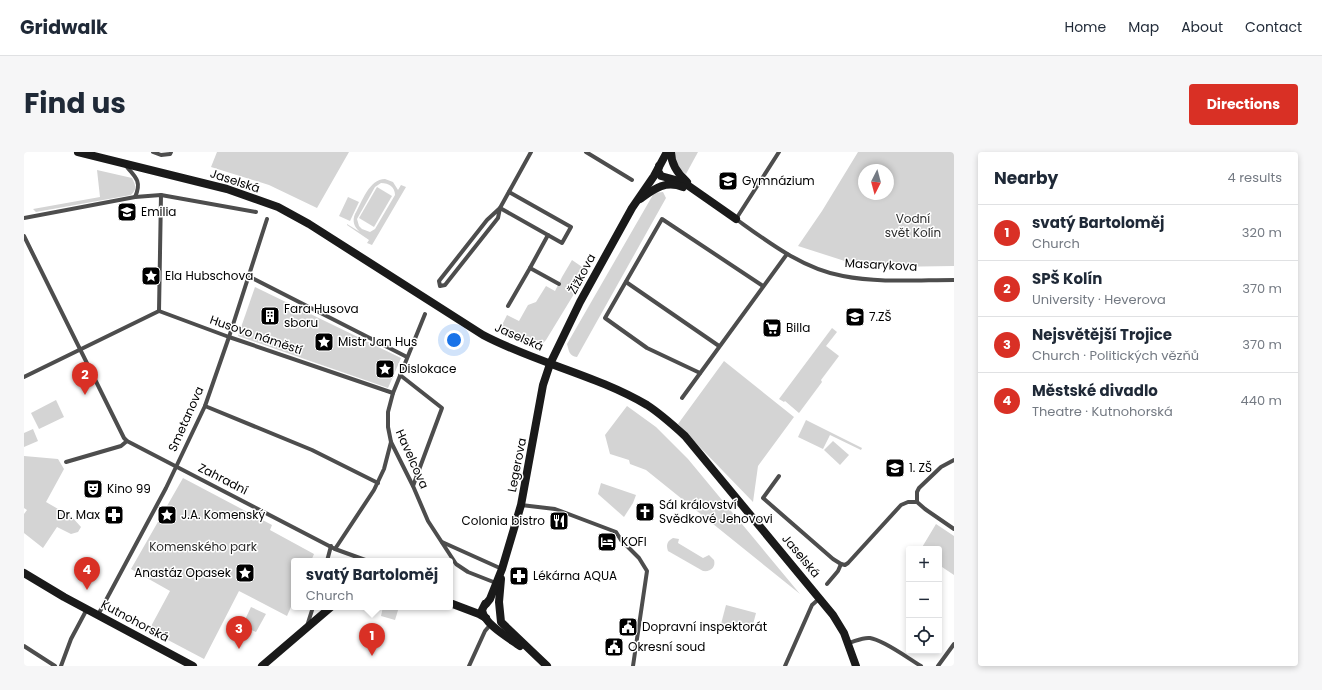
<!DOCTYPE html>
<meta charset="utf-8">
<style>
:root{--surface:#fff;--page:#f6f6f7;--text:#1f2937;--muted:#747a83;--line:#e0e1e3;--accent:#d93025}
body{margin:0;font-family:Poppins,sans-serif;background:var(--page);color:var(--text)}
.controls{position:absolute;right:12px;bottom:12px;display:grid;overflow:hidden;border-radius:4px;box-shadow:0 2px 6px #0003}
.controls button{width:36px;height:36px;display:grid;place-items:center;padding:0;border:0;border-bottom:1px solid var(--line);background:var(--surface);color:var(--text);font:20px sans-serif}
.compass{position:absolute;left:834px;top:12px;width:36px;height:36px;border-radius:50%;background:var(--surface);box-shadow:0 2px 6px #0003;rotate:186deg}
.you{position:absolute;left:430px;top:188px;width:14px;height:14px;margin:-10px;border:3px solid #fff;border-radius:50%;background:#1a73e8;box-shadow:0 0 0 6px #1a73e833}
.badge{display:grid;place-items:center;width:26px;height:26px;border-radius:50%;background:var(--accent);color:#fff;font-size:13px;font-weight:700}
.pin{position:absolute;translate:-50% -33px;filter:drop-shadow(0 1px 2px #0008)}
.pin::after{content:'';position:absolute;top:21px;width:14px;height:12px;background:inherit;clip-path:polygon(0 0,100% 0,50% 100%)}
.popup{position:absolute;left:267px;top:406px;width:162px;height:52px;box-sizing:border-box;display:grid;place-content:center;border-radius:4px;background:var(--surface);filter:drop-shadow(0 1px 3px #0005);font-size:13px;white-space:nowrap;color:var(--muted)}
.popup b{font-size:15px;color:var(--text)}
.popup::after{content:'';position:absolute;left:50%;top:100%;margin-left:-8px;border:8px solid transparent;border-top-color:var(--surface)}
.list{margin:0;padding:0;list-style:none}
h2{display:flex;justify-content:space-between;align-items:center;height:52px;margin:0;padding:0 16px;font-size:17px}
h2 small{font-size:13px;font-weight:400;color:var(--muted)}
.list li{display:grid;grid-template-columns:26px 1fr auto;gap:12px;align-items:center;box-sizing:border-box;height:56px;padding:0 16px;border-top:1px solid var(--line)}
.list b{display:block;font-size:15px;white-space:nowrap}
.list p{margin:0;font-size:13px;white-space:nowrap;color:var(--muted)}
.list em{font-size:13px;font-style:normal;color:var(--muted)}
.icon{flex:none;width:22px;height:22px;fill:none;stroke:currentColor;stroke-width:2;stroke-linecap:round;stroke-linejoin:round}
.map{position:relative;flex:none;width:930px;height:514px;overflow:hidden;border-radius:4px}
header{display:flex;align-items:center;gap:24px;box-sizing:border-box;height:56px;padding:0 20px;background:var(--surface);border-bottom:1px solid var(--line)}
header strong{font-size:19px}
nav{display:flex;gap:22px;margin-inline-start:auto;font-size:14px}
.intro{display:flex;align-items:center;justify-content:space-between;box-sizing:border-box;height:96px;padding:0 24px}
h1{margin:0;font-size:28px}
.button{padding:10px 18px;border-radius:4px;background:var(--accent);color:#fff;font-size:14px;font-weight:700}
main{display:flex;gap:24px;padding:0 24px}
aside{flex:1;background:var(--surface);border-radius:4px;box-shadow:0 2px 6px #0003}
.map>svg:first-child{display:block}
.green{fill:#d4d4d4;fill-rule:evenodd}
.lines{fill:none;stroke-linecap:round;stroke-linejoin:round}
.street{stroke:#4d4d4d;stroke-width:4}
.secondary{stroke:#1a1a1a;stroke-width:8}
.labels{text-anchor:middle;stroke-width:3;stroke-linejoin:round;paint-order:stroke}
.street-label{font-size:12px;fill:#000;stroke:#fff}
.poi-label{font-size:12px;fill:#000;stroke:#fff;text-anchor:start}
.park-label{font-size:12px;fill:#2b2b2b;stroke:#fff}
</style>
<header>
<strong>Gridwalk</strong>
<nav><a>Home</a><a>Map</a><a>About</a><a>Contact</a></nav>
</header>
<div class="intro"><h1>Find us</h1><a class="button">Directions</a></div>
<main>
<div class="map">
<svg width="930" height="514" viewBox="0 0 930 514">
<rect width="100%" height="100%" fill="#fff"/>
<g class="green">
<path d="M193,0H325L293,56L245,33L187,15Z"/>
<path d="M650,0H674L662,22C655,17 650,9 650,0Z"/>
<path d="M834,0H930V114L862,115L827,111L774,94L798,59ZM840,18H864V42H840Z"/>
<path d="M73,18L108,26C112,34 113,37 107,43L12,60L9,57L76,45Z"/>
<path d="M361,27L369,30L374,38L377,33L382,35L348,93L343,91L345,88L323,73V72L336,80C330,75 328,69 331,62C338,50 345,27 361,27ZM357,31C365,31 371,35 371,43L351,77L346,80L338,77L335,74L333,67L351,35Z"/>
<path d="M353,35L368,44L350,75L335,66Z"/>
<path d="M639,40L642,46L553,205C545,204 545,199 543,192L630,41Z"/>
<path d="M324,45L335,50L326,69L315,64Z"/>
<path d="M548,108L564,119L522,188L517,193H507L499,190L476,177L483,163L495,169L504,153L512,150L522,134L531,139L538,125Z"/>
<path d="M231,135L377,206L364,236L214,184Z"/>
<path d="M808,176L813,180L802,194L815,204L797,228L798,230L775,261L761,249L760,250L755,247Z"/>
<path d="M700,209L770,265L734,314L729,350L669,288L654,272Z"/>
<path d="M32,248L40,265L15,277L7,261Z"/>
<path d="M603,254L632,275L664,307L776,442L622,318L606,312L605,308L586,302L581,283Z"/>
<path d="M782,268L838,296L837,298L806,283L799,297L774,285Z"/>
<path d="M9,277L14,289L0,295V281Z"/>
<path d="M809,289L825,303L816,313L800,298Z"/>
<path d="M0,304L34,307L40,317L22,350L48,365L57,375L54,380L47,382L33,375L19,396L0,381V362L3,358L0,356Z"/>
<path d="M159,326L248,373L246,378L290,402L287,409H270V448L263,464L215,439L180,507L125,478L146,439L107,417Z"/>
<path d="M577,331L612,343L609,351L600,365L574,342Z"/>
<path d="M912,372L930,384V423L915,413V397H897Z"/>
<path d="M649,386L655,387L654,391L679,406L685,403L690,408C692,415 687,420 679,419L644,399C642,393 643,389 649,386Z"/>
<path d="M702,453L732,461L727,480L697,472Z"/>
<path d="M227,455L242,462L232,480L218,474Z"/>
<path d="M359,455H375L371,468L357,464Z"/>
</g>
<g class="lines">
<g class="street">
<path d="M129,0L137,3L146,2L147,0"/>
<path d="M562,0L608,28"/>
<path d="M755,0L712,67C744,90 779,117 819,124C854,131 894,128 930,128"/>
<path d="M102,14C112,25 118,30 111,45"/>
<path d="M476,56L474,66L421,133L416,134L415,129L463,68L476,56L507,0"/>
<path d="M476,56L538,91L547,75L485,40"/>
<path d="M0,66L111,45L137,43L232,60"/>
<path d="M524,83L506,116L535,132"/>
<path d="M0,84L100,286L103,289L311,397L344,409"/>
<path d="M224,124L383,205"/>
<path d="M602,130L695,194"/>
<path d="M484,154L506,116"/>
<path d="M135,159L205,185L369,241"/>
<path d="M135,159L137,43"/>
<path d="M401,162L369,241L364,260V275L367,290L389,334L404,369L432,412L444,420L472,431"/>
<path d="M676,221L623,196L581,166L638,67L739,134"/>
<path d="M376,223L418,256L389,334"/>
<path d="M0,225L135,159"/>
<path d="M658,246L763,102"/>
<path d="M181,254L288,298L354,331"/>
<path d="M42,310L97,294L103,289"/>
<path d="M755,324L739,346L809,407L817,412"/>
<path d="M893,350V340L895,336L917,315L930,308"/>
<path d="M893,350L901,357L930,377"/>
<path d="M497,353L531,357L592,380L597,388L615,406L623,419L609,514"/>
<path d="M418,390L478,417"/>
<path d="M311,397L350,338L360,317L367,290"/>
<path d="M303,409L307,394"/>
<path d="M803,432L814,419L817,412L821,413L824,411L877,353L884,350H893"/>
<path d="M74,463L142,336L181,254L205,185L243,67"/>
<path d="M283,474L289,455"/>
<path d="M825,491C832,489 839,485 846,486C860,488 885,507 897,514"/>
<path d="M0,494L31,514"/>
<path d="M37,514L47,487L63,457"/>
<path d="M445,514L461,479L467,472"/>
<path d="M761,514L788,453L796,446"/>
<path d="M914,514L930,492"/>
</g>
<g class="secondary">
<path d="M54,0L203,37L254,55L285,72L459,183C512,211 572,223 623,253C637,262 649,273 661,284L809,463L820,481L832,514"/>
<path d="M647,0C647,12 654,22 663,30"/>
<path d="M635,14L634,19L637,24L659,30L712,67"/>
<path d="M616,47C630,37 641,28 659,35"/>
<path d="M0,421L40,445L169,514"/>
<path d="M477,427L475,450L477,470L523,514"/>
<path d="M426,451L455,462L462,466"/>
<path d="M461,452L458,458C460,472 485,486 496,494"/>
<path d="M462,452L466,447L478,417L497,353L519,233L526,212L556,150L608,56L630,24L643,0"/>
<path d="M238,514L307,455"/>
</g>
</g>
<defs>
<g id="school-square" transform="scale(1)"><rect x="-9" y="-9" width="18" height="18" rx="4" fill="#000" stroke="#fff"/><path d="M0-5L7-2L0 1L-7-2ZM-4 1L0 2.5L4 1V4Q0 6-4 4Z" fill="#fff"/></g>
<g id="sight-square" transform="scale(1)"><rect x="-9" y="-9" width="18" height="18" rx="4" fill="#000" stroke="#fff"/><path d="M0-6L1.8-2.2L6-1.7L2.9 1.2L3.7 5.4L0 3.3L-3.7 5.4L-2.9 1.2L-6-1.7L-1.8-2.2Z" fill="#fff"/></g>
<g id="building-square" transform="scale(1)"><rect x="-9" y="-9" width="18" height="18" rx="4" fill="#000" stroke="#fff"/><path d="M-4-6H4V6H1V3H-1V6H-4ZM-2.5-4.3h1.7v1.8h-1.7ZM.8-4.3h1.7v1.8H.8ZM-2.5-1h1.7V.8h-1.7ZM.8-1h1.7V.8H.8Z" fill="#fff"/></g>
<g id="supermarket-square" transform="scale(1)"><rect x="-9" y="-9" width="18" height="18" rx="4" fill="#000" stroke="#fff"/><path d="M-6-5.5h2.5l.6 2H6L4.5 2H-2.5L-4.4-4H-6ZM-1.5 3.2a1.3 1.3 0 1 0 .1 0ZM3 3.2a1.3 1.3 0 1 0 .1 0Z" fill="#fff"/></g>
<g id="theatre-square" transform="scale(1)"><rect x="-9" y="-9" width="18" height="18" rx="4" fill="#000" stroke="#fff"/><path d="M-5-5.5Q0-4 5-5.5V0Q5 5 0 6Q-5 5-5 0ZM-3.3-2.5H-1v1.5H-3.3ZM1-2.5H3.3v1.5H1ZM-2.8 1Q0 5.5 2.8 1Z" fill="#fff"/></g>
<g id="church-square" transform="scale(1)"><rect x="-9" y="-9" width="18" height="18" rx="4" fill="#000" stroke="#fff"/><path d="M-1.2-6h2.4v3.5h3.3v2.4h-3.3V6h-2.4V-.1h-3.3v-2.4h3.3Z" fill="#fff"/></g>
<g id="pharmacy-square" transform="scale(1)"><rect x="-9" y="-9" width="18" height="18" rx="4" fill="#000" stroke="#fff"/><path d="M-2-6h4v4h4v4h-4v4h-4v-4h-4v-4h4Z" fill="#fff"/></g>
<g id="restaurant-square" transform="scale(1)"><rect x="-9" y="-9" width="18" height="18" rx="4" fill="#000" stroke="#fff"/><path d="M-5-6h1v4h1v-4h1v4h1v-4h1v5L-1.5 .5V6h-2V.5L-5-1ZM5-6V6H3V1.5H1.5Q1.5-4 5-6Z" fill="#fff"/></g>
<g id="hotel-square" transform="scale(1)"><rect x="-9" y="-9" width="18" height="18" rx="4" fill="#000" stroke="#fff"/><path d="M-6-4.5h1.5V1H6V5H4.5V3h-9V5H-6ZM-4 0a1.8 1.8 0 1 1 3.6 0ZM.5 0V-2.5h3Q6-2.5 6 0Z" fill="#fff"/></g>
<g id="civic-square" transform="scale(1)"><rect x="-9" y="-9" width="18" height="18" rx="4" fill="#000" stroke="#fff"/><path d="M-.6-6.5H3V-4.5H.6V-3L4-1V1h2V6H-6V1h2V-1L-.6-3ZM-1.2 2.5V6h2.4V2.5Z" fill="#fff"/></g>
</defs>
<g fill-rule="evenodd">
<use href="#school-square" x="704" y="29"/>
<use href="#school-square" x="103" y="60"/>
<use href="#sight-square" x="127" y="124"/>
<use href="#building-square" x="246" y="164"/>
<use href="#school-square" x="831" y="165"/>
<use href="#supermarket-square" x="748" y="176"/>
<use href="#sight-square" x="300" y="190"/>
<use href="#sight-square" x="361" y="217"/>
<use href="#school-square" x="871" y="316"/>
<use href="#theatre-square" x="69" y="337"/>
<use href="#church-square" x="621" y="360"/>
<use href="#pharmacy-square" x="90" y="363"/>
<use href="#sight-square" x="143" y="363"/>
<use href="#restaurant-square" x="535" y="369"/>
<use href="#hotel-square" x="583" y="390"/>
<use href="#sight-square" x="221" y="421"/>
<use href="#pharmacy-square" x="495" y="424"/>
<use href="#civic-square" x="604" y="475"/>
<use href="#civic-square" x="590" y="495"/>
</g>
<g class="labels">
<g class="street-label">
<text transform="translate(211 29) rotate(18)" y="4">Jaselská</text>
<text transform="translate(857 113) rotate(3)" y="4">Masarykova</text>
<text transform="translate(558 122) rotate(-62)" y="4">Žižkova</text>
<text transform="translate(232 183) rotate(19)" y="4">Husovo náměstí</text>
<text transform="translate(495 185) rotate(24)" y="4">Jaselská</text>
<text transform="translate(162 267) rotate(-66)" y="4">Smetanova</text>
<text transform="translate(388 307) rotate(66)" y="4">Havelcova</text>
<text transform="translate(493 313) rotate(-79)" y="4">Legerova</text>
<text transform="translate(199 327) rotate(27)" y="4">Zahradní</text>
<text transform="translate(777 404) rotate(50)" y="4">Jaselská</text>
<text transform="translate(111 469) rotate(28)" y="4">Kutnohorská</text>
</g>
<g class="poi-label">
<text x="718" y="33">Gymnázium</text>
<text x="117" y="64">Emilia</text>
<text x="141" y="128">Ela Hubschova</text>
<text x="260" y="161">Fara Husova<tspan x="260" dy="14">sboru</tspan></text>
<text x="845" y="169">7.ZŠ</text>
<text x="762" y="180">Billa</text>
<text x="314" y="194">Mistr Jan Hus</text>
<text x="375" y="221">Dislokace</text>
<text x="885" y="320">1. ZŠ</text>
<text x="83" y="341">Kino 99</text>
<text x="635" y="357">Sál království<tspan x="635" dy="14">Svědkové Jehovovi</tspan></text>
<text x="76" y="367" text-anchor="end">Dr. Max</text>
<text x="157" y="367">J.A. Komenský</text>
<text x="521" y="373" text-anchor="end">Colonia bistro</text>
<text x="597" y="394">KOFI</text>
<text x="207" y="425" text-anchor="end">Anastáz Opasek</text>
<text x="509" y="428">Lékárna AQUA</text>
<text x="618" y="479">Dopravní inspektorát</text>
<text x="604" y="499">Okresní soud</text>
</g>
<g class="park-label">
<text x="889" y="71">Vodní<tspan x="889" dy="14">svět Kolín</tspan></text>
<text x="179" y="399">Komenského park</text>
</g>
</g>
</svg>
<div class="controls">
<button>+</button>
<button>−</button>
<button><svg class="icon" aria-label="locate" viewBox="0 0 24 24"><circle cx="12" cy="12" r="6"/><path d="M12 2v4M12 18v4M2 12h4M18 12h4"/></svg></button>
</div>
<svg class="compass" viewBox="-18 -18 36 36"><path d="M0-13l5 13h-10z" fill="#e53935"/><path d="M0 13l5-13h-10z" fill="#747a83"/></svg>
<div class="you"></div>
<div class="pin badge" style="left:348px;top:504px">1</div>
<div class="popup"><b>svatý Bartoloměj</b>Church</div>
<div class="pin badge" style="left:61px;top:243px">2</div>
<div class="pin badge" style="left:215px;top:497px">3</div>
<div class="pin badge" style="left:63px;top:438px">4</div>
</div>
<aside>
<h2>Nearby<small>4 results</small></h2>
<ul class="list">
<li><span class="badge">1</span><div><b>svatý Bartoloměj</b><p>Church</p></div><em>320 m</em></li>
<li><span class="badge">2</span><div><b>SPŠ Kolín</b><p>University · Heverova</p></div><em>370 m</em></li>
<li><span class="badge">3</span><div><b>Nejsvětější Trojice</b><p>Church · Politických vězňů</p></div><em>370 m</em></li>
<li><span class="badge">4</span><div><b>Městské divadlo</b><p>Theatre · Kutnohorská</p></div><em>440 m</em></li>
</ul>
</aside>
</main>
